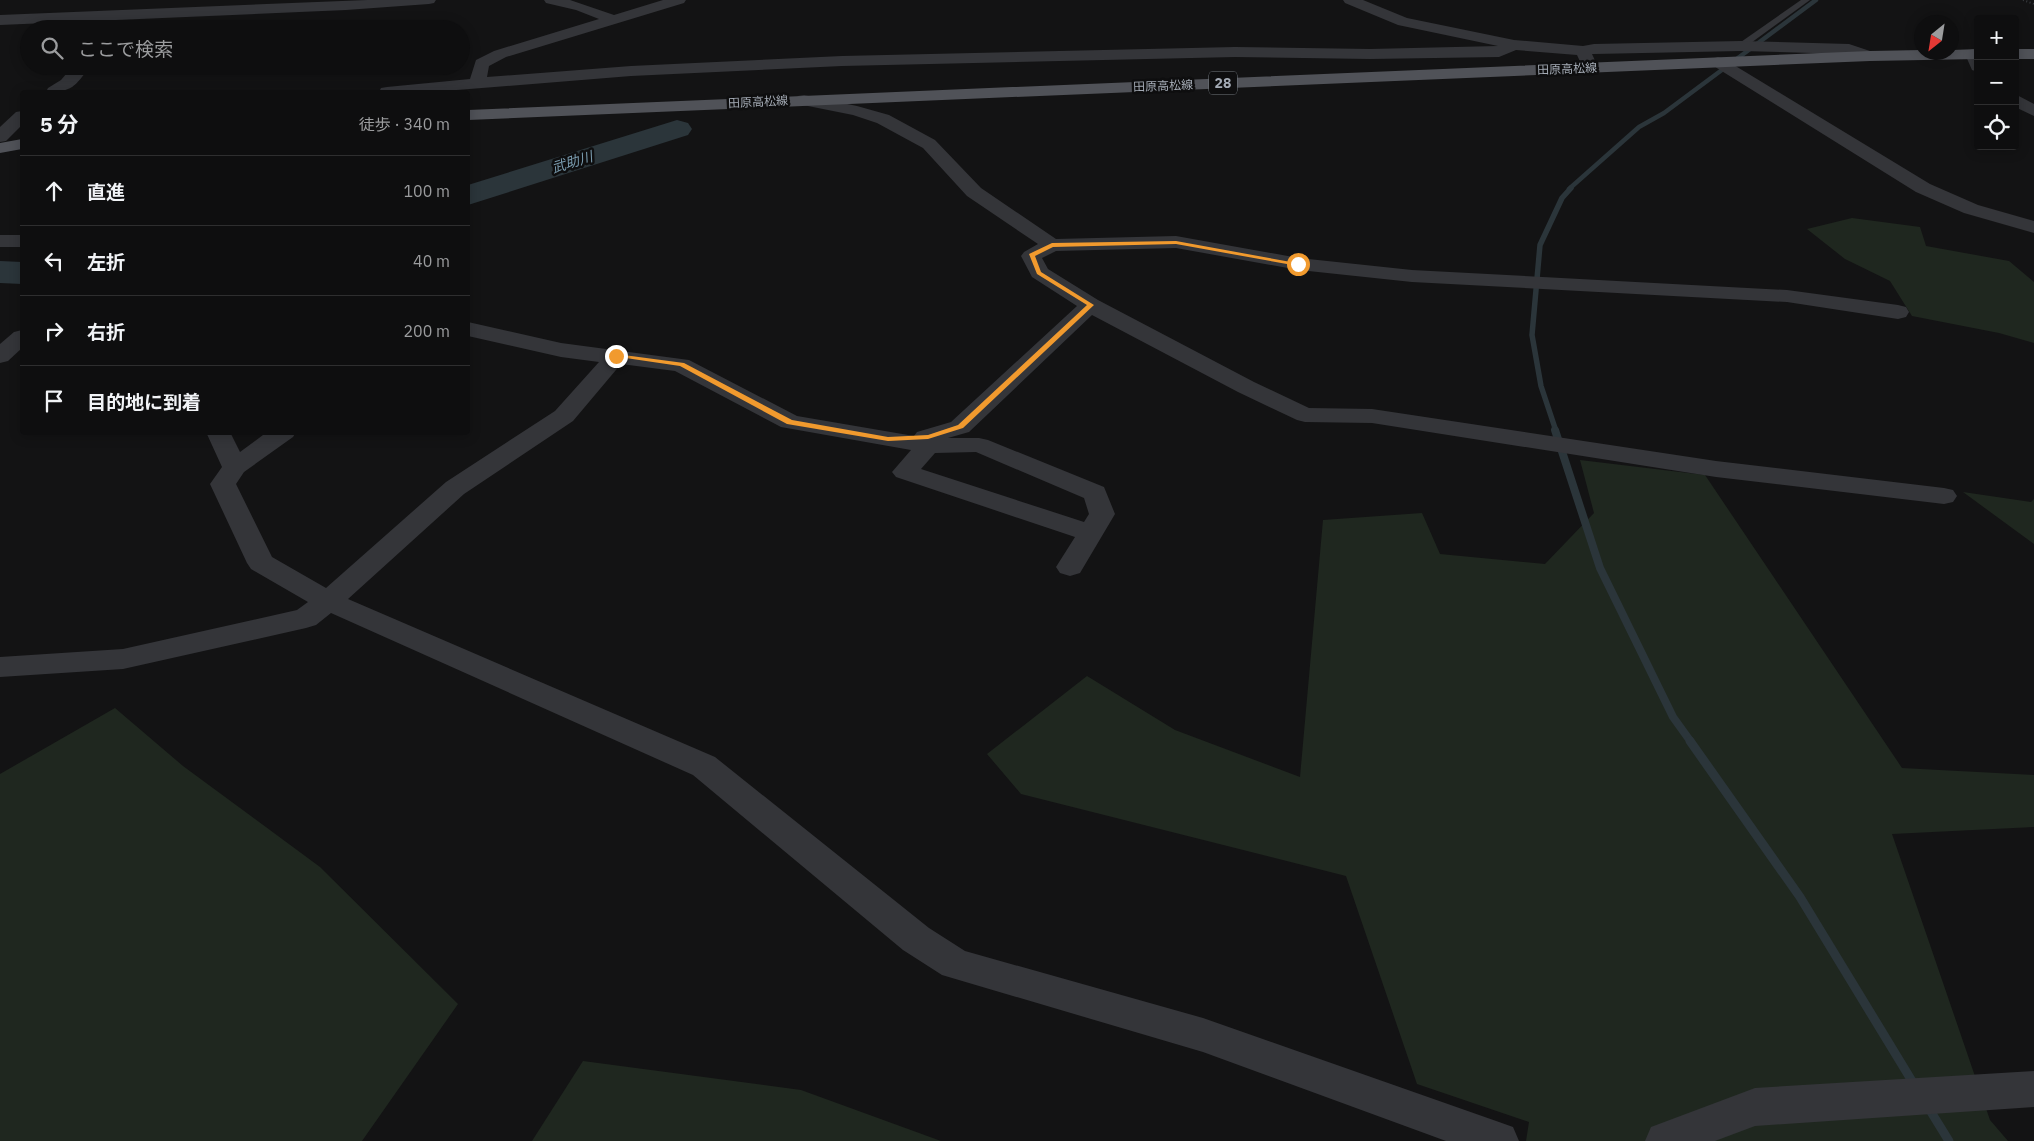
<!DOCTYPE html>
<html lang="ja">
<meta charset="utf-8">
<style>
:root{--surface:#0e0e0f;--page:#171718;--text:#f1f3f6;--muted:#9b9c9e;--line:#2e2e2f}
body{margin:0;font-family:"IBM Plex Sans","Noto Sans JP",sans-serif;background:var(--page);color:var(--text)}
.controls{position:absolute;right:15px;top:15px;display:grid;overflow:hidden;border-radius:5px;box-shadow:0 2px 12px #0003}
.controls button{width:45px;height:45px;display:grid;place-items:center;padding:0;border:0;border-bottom:1px solid var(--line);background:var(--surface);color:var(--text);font:25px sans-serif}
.compass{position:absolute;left:1914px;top:15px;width:45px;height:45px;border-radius:50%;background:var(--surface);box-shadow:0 2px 12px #0003;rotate:210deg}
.stop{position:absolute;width:15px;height:15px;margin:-11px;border:4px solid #f19a2e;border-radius:50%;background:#fff}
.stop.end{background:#f19a2e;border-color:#fff;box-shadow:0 1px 5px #0008}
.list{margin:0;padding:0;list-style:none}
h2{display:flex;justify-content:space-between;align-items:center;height:65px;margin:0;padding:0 20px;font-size:21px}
h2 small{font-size:16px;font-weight:400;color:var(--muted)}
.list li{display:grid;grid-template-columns:32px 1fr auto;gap:15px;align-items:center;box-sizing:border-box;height:70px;padding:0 20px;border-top:1px solid var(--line)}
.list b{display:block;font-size:19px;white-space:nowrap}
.list em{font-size:16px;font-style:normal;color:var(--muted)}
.icon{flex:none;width:28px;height:28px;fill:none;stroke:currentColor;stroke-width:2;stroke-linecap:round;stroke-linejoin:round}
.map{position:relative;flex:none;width:2034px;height:1141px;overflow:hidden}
.search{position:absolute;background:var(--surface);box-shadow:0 2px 12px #0003;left:20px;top:20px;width:450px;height:55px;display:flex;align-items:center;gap:12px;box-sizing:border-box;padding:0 18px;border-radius:28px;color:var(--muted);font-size:19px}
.panel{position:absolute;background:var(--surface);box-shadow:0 2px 12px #0003;left:20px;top:90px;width:450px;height:345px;border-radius:5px}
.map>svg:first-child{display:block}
.green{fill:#1f271f}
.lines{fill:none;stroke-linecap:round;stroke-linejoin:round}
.stream-far3{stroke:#2b353a;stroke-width:4.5}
.stream-far2{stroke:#2b353a;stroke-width:5.5}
.stream-far1{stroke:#2b353a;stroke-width:8}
.stream{stroke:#2b353a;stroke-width:9}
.river{fill:#2b353a;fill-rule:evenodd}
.path{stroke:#3a3c40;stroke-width:2;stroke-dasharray:1 2.5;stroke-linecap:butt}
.service{fill:#343539;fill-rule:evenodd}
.minor{fill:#343539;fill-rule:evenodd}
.primary{fill:#505258;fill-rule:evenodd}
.route{fill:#f19a2e}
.labels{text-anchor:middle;stroke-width:5;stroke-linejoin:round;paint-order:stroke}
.far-street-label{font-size:12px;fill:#a4abb5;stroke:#0e0e0f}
.shield{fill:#0e0e0f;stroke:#777c83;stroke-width:1}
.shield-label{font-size:14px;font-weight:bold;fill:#a4abb5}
.far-water-label{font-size:14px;font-style:italic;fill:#7b9db0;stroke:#0e0e0f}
</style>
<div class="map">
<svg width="2034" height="1141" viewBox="0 0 2034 1141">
<rect width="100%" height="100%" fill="#131314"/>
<g class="green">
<path d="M1852,218L1920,227L1926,246L2009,261L2034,282V343L1999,333L1912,316L1890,281L1845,259L1807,229Z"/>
<path d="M1580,460L1705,475L1902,768L2034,775V827L1892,834L1990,1120L2008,1141H1526L1529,1122L1417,1084L1346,876L1021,794L987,754L1087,676L1175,730L1300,777L1323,520L1422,513L1440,554L1545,564L1594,513Z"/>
<path d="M1963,492L2031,502L2034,499V544Z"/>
<path d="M115,708L183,766L320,867L458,1004L362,1141H0V774Z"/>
<path d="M583,1061L801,1090L941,1141H532Z"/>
</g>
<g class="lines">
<path class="stream-far3" d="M1569,189L1639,127L1664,113L1816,0"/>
<path class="stream-far2" d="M1556,431L1541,386L1532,335L1540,245L1562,198L1571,188"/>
<path class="stream-far1" d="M1555,430L1600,568L1673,717L1691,742"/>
<g class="stream">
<path d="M1690,741L1800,897L1915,1086"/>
<path d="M1928,1107L1949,1141"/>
</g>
<g class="river">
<path d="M677,120L688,123L692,129L688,135L468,205V185Z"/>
<path d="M0,261L22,262V284L0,283Z"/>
</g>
<path class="path" d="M2023,0L2034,4"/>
<path class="service" d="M1801,0H1810L1744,48H1738V44Z"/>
<g class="minor">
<path d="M367,0H436L434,3L429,4L346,10L0,25V15Z"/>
<path d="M544,0H570L614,15L663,0H686L684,3L506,57L489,66L487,77L631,66L842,56L1235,47L1370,49L1498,46L1398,25L1345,3L1343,0H1363L1407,18L1514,40L1583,46L1594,44L1741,41L1849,44L1876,53L1878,56L1876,59L1870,61L1847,54L1741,51L1594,54H1592L1598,67L1596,70H1584L1577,55L1516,50L1499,57L1370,59L1235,57L842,66L631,76L432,92H379L381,88L387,87L470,79L476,60L494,51L599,19L576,10L546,3Z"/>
<path d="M1973,49L1978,50V72L1972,70L1965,54L1967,51Z"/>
<path d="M1718,57L1724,59L1930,184L1978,205L2034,221V233L1964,213L1916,192L1712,65L1710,62L1712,59Z"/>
<path d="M73,66H90C75,87 72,92 46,92L48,88L61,80Z"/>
<path d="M2015,94L2034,104V116L2015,107Z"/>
<path d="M804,95L857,106L889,115L935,140L981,188L1056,239L1176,236L1299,258L1412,270L1787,290L1898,305L1906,307L1909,312L1906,317L1898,319L1787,302L1412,282L1299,270L1176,248L1056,251L1042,258L1048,269L1098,300L1254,382L1309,408L1372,409L1716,461L1944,488L1953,490L1957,496L1953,502L1944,504L1716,477L1372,423L1305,422L1297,420L1238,392L1092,315L969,432L948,438H979L988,440L1104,487L1115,514L1080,573L1070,576L1060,573L1056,567L1075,537L896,477L892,472L911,450L781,427L675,371L621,364L573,421L464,494L348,599L715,757L929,928L965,951L1203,1018L1499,1122L1513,1127L1519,1141H1446L1203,1052L942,975L903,950L693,775L331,613L316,625L306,628L123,669L0,677V657L123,649L297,610L308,602L251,569L247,563L210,484L222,467L206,432H230L240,452L267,432H296L293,437L244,472L236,484L272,557L326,588L446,482L555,411L599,362L561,357L468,336V322L561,343L689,360L797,416L914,436L917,432L951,422L1077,306L1032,277L1021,256L1024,252L1038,244L967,196L923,148L877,123L853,115L798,104L795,100L798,96ZM976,452L1084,498L1089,514L1084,522L921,469L935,453Z"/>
<path d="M22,111V125L6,141L0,142V127L16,112Z"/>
<rect x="0" y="235" width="22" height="12"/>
<path d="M22,330V348L8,361L0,363V344L14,332Z"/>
<path d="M2034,1071V1107L1755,1126L1715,1141H1645L1651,1127L1755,1088Z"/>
</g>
<g class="primary">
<path d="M1978,49V59L1870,61L468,120V110L1870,51L1922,50V52H1952V50Z"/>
<rect x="2015" y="49" width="19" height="10"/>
<path d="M22,139V149L0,153V143Z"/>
</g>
</g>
<path class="route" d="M1176,241L1302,264L1298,266L1176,244L1053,247L1035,256L1041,272L1094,305L963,428L928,439L888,441L787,424L680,366L612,356L616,354L684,363L792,420L888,437L928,435L958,425L1087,305L1037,274L1029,254L1052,243Z"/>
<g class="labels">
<g class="far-street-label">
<text transform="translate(1567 69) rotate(-2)" y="4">田原高松線</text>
<text transform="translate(1163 86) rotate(-2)" y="4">田原高松線</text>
<text transform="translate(758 102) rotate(-3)" y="4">田原高松線</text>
</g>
<rect class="shield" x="1209" y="71.5" width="28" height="23" rx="4"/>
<g class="shield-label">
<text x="1223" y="88">28</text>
</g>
<g class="far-water-label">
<text transform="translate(572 162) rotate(-17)" y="5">武助川</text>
</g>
</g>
</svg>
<div class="controls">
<button>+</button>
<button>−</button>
<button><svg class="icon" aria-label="locate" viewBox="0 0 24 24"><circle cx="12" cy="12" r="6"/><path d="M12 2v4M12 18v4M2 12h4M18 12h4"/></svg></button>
</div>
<svg class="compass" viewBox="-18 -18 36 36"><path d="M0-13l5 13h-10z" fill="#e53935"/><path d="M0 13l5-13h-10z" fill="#9b9c9e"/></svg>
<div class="stop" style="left:1298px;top:264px"></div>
<div class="stop end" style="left:616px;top:356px"></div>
<div class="search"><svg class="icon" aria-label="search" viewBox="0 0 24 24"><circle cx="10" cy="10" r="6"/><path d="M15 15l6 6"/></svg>ここで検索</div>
<section class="panel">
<h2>5 分<small>徒歩 · 340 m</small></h2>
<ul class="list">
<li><svg class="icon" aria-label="ahead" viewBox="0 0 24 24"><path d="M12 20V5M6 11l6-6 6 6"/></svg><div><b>直進</b></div><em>100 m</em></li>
<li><svg class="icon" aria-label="left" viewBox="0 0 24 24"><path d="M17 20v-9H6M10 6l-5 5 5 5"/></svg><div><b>左折</b></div><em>40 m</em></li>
<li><svg class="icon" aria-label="right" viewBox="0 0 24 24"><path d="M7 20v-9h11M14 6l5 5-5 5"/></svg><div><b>右折</b></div><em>200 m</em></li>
<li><svg class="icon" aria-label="arrive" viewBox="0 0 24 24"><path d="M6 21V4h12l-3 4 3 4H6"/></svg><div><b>目的地に到着</b></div></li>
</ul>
</section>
</div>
